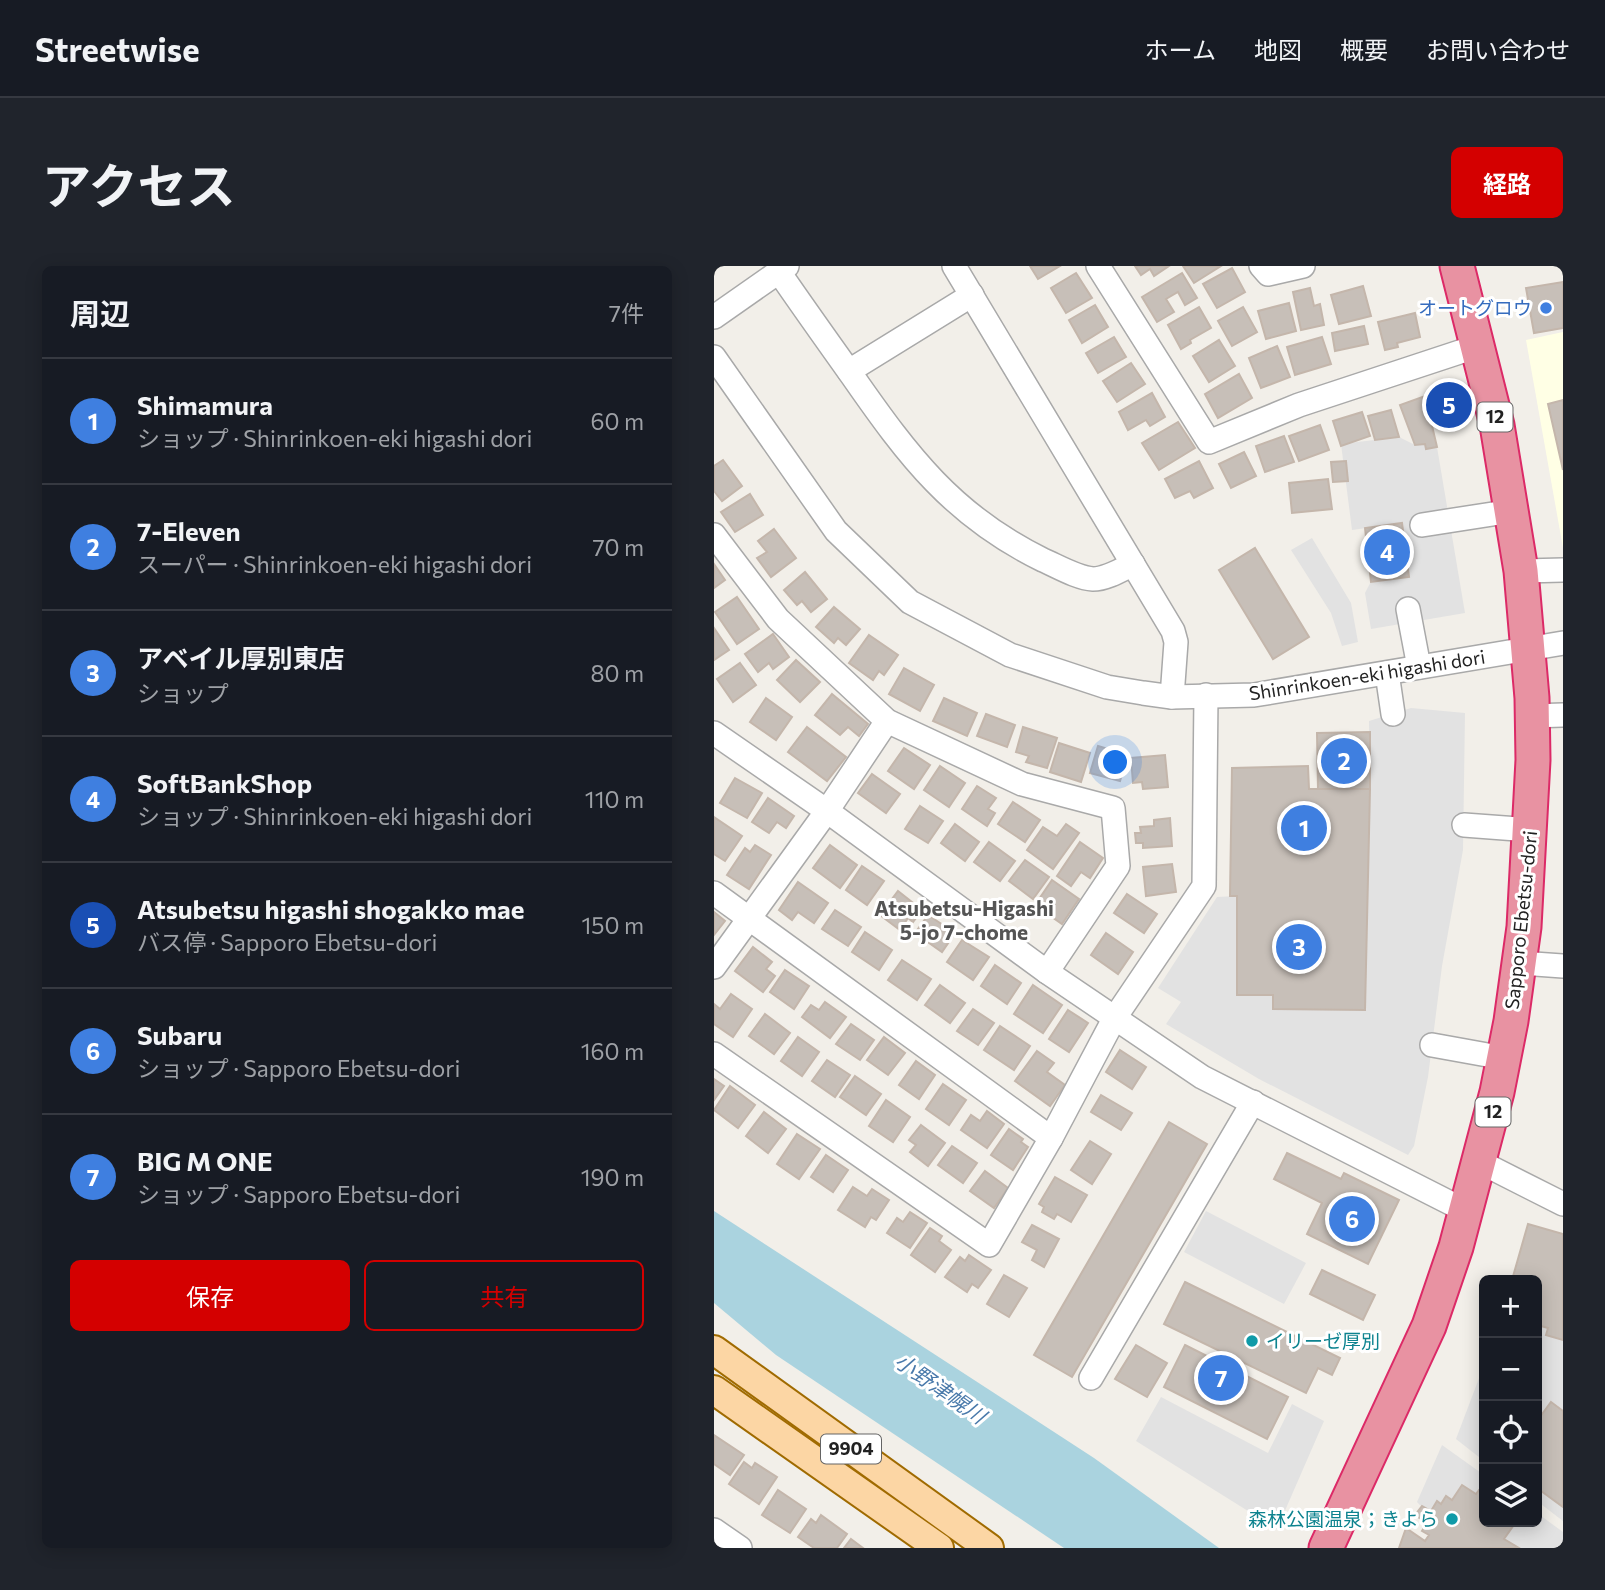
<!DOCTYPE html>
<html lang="ja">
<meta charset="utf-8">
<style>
:root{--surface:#171b24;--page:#20242c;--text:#f1f3f6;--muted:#9ea1a6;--line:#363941;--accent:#d40000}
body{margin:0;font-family:Commissioner,"Noto Sans JP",sans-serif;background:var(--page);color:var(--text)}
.controls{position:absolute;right:21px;bottom:21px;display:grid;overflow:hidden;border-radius:10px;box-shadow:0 4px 18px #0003}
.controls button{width:63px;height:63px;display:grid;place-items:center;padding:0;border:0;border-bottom:2px solid var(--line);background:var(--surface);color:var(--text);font:35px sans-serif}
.you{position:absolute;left:402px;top:497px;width:24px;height:24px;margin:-18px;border:5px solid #fff;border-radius:50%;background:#1a73e8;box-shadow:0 0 0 10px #1a73e833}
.badge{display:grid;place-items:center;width:46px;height:46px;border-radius:50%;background:var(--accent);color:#fff;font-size:23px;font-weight:700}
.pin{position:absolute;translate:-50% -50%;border:4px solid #fff;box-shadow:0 2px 7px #0006}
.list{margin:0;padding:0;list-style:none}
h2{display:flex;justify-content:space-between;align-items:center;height:91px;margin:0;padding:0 28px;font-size:30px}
h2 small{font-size:23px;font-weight:400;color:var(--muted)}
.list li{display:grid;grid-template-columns:46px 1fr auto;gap:21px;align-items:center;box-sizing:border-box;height:126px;padding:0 28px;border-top:2px solid var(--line)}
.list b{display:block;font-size:26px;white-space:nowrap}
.list p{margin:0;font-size:23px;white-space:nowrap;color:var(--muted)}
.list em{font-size:23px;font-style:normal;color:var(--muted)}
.actions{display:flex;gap:14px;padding:21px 28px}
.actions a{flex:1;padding:16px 0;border:2px solid var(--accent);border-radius:10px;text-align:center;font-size:24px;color:var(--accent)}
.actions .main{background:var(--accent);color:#fff}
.icon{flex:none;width:38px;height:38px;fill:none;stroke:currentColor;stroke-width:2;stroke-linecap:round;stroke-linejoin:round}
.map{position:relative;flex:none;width:849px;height:1282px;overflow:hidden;border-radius:10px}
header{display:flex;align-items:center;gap:42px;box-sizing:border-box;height:98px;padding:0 35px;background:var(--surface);border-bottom:2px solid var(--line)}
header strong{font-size:33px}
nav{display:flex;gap:38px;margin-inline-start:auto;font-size:24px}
.intro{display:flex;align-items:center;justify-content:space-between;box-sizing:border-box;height:168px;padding:0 42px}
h1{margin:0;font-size:49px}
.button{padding:18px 32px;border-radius:10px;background:var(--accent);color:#fff;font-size:24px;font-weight:700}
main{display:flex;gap:42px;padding:0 42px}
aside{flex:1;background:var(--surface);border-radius:10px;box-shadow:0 4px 18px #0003}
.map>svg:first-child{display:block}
.education{fill:#ffffe5}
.parking{fill:#e2e2e2}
.water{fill:#aad3df}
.building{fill:#c7bfb8;stroke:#c4b6ab;stroke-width:2}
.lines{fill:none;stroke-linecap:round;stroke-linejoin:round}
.minor-casing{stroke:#a9a9a9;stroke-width:26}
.major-casing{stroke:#a06b00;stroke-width:32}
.highway-casing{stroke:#dc2a67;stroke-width:37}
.minor{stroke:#fff;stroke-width:23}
.major{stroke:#fcd6a4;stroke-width:28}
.highway{stroke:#e892a2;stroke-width:33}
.shop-dot{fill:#3f7fe0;stroke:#fff;stroke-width:2.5}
.culture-dot{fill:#0f9aa8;stroke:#fff;stroke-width:2.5}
.labels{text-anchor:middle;stroke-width:6;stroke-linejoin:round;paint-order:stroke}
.shield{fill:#fff;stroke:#646464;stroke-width:2}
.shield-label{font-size:18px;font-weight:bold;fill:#222}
.shop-label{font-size:19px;fill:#366cbe;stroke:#fff;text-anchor:end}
.street-label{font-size:19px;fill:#222;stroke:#fff}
.culture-label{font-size:19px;fill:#0d838f;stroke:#fff;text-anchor:start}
.neighbourhood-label{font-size:21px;font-weight:bold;fill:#555;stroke:#fff}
.water-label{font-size:21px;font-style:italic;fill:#4a7aab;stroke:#fff}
</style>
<header>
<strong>Streetwise</strong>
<nav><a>ホーム</a><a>地図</a><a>概要</a><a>お問い合わせ</a></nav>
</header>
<div class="intro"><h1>アクセス</h1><a class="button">経路</a></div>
<main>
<aside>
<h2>周辺<small>7件</small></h2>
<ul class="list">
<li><span class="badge" style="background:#3f7fe0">1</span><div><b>Shimamura</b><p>ショップ · Shinrinkoen-eki higashi dori</p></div><em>60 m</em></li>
<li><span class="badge" style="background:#3f7fe0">2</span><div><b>7-Eleven</b><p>スーパー · Shinrinkoen-eki higashi dori</p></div><em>70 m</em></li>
<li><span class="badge" style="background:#3f7fe0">3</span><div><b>アベイル厚別東店</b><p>ショップ</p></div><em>80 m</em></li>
<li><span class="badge" style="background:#3f7fe0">4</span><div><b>SoftBankShop</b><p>ショップ · Shinrinkoen-eki higashi dori</p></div><em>110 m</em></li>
<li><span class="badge" style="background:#1a4fb4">5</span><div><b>Atsubetsu higashi shogakko mae</b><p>バス停 · Sapporo Ebetsu-dori</p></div><em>150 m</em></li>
<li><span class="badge" style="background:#3f7fe0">6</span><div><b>Subaru</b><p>ショップ · Sapporo Ebetsu-dori</p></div><em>160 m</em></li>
<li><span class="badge" style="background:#3f7fe0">7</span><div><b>BIG M ONE</b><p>ショップ · Sapporo Ebetsu-dori</p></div><em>190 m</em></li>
</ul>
<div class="actions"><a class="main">保存</a><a>共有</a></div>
</aside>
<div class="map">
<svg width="849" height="1282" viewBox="0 0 849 1282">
<rect width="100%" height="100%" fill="#f2efe9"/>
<path class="education" d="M849,66V282L812,74Z"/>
<g class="parking">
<path d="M685,171L701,179L711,178L712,183L723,181L751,347L657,363L651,327L687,257L638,264L627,178Z"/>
<path d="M598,272L637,337L644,376L628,380L617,347L577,284Z"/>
<path d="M697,442L751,447L749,584L728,700L714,811L700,880L694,889L545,813L452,758L467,736L444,722L503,631L523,630L559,729V743L651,744L656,523L655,455Z"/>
<path d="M492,945L592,997L570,1038L470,986Z"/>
<path d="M823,1059L834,1062L832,1069L849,1074V1255L823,1235Z"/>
<path d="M770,1099V1195L742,1173Z"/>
<path d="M447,1131L554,1187L578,1138L610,1155L563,1263L422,1175Z"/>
<path d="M728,1179L770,1209V1256H823V1247L849,1266V1282H747L703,1236Z"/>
</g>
<path class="water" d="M0,945L380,1192L505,1282H350L62,1089L0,1037Z"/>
<g class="building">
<path d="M316,0H346L324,13Z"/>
<path d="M421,0H455L440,10L436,3L427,9Z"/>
<path d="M469,0H507L480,17Z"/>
<path d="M518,2L531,26L503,42L489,18Z"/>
<path d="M362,7L378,32L352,47L337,22Z"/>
<path d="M468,7L483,32L471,39L464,26L452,33L460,46L443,56L428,31Z"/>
<path d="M849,16V62L820,67L812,22Z"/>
<path d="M649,20L657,50L625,58L617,29Z"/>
<path d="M596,22L600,40L606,38L610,59L587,64L579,26Z"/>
<path d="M575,37L582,65L552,73L544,45Z"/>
<path d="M381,39L394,61L368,77L355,54Z"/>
<path d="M485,41L497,62L476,74L477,77L467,83L454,59Z"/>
<path d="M529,41L543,66L518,80L504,55Z"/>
<path d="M701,47L706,71L683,77L684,81L671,84L664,56Z"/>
<path d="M650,60L654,78L621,85L618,67Z"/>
<path d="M400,71L412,91L384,107L372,87Z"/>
<path d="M608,71L617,98L581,109L573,81Z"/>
<path d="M505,74L521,100L495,116L479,90Z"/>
<path d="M563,80L576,111L547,122L535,92Z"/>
<path d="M417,97L431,118L403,136L389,115Z"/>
<path d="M525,108L538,132L504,152L491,128Z"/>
<path d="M438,127L451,151L436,160L432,154L414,164L405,146Z"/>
<path d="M711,130L723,181L712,183L711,178L701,179L686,139Z"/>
<path d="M849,134V204L834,138Z"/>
<path d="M677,144L685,171L661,174L654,150Z"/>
<path d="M648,146L656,170L627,180L619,155Z"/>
<path d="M464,156L481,182L445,204L428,177Z"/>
<path d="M606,159L615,184L585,195L575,170Z"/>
<path d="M570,170L580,196L551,206L542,180Z"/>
<path d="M530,186L542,210L517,222L505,198Z"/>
<path d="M9,194L28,220L8,235L0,225V200Z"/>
<path d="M485,195L499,222L480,232L476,225L461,232L451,213Z"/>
<path d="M632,195L634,215L619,216L617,196Z"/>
<path d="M614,213L618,243L578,247L575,217Z"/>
<path d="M36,228L49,249L21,266L7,246Z"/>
<path d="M688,257L695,311L657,316L651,262Z"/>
<path d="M60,263L82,292L57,311L43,292L53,286L44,275Z"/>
<path d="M541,282L595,371L559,393L505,304Z"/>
<path d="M0,298L11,314L0,322Z"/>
<path d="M91,306L113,333L97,346L88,335L83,339L70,324Z"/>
<path d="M23,331L45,363L23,378L1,346Z"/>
<path d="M120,341L146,363L132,379L124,372L120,377L102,361Z"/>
<path d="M0,362L15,384L0,394Z"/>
<path d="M59,368L75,391L59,403L55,397L44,406L31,388Z"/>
<path d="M155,369L184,389L170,409L165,405L159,414L135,397Z"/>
<path d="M82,394L106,416L86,436L63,414Z"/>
<path d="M26,397L42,419L19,436L3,413Z"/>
<path d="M190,402L220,419L206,445L175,428Z"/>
<path d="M118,428L154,458L145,470L134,461L126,469L101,449Z"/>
<path d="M52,432L78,451L62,474L36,456Z"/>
<path d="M230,432L263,447L253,470L219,455Z"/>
<path d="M272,448L301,459L293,481L263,470Z"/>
<path d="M93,461L132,491L113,515L74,486Z"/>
<path d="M309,461L343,472L333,502L312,496L315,490L302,486Z"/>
<path d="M656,466V523L604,524L603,467Z"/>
<path d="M345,477L376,487L367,516L336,506Z"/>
<path d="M384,480L414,489L406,515L376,507Z"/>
<path d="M190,482L216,499L200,523L174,505Z"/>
<path d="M451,489L454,521L429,523L428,516L419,517L417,492Z"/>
<path d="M226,500L251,517L235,541L210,524Z"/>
<path d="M594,500L595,523H656L651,744L559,743V729H523V630H516L518,502Z"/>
<path d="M158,508L186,528L172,547L144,527Z"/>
<path d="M21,512L48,527L33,552L6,537Z"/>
<path d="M263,520L282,532L274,543L281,547L273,560L248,543Z"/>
<path d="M54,532L80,550L72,562L63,556L55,567L38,556Z"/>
<path d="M299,536L326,554L311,576L284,558Z"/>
<path d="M206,540L229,555L214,577L191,563Z"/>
<path d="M0,551L28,570L11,595L0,588Z"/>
<path d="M456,552L458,580L429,582V577H422L421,567H427L426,561L440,560V554Z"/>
<path d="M241,558L265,576L251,595L227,577Z"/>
<path d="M352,558L365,567L339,603L313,584L329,561L343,570Z"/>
<path d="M275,576L301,595L286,615L260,596Z"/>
<path d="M366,576L389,592L376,612L367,606L357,620L343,610Z"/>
<path d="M41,579L57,589L35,623L13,609L31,582L36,586Z"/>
<path d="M116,579L143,599L126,622L99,602Z"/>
<path d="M311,594L335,611L319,633L295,615Z"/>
<path d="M458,598L462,626L432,630L429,601Z"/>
<path d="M148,600L170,615L153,639L132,624Z"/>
<path d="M338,614L365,633L348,658L321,639Z"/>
<path d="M84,616L114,637L100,657L84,646L78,654L65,644Z"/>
<path d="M184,625L208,644L199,656L194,652L186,664L166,649Z"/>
<path d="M413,628L443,648L430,667L400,647Z"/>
<path d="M121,644L147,661L134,680L108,663Z"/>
<path d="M0,646L11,655L0,669Z"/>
<path d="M214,649L241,667L228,686L201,667Z"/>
<path d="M151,666L178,684L165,704L138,686Z"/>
<path d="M392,667L419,686L404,708L377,689Z"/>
<path d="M248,674L275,691L259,714L233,696Z"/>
<path d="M39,681L58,696L52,703L61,710L49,726L21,705Z"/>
<path d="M188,694L217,713L203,734L174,714Z"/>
<path d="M281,699L307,717L293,738L267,720Z"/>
<path d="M71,704L95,720L80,743L56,726Z"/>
<path d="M226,719L251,737L236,757L211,739Z"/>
<path d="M319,719L348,739L329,767L300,748Z"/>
<path d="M17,728L38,743L19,771L0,758V738L6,743Z"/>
<path d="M111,736L132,751L116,772L88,751L97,739L105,744Z"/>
<path d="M259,743L280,757L264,779L243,765Z"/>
<path d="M354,744L374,757L355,786L335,773Z"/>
<path d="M51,748L76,767L60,788L35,770Z"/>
<path d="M137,758L160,774L146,794L122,778Z"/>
<path d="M286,760L316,780L300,804L270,784Z"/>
<path d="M84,771L105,786L88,810L67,795Z"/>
<path d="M170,771L191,787L174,809L153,794Z"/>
<path d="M406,784L432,801L418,823L392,806Z"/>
<path d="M323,785L340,797L333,806L351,819L336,840L301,815Z"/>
<path d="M113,794L136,809L121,831L98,815Z"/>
<path d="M202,795L221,809L205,833L185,819Z"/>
<path d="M141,810L167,828L152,849L126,831Z"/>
<path d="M0,813L10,820L0,834Z"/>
<path d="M229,818L252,834L235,859L212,843Z"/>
<path d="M16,820L41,839L24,862L0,844Z"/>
<path d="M387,829L418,847L407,864L377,846Z"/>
<path d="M172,834L196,851L179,876L155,860Z"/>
<path d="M273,845L290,858L273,882L247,864L257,849L266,855Z"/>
<path d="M50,846L72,863L54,887L32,870Z"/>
<path d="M455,856L493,878L358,1111L320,1089Z"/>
<path d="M207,859L231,877L214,900L196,886L202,879L195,874Z"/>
<path d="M295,863L309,873L307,876L314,881L299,904L277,889Z"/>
<path d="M83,868L106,883L85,913L63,898Z"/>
<path d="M376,875L397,888L378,918L357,904Z"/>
<path d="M238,880L263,897L249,917L224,899Z"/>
<path d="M573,887L627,913L630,907L685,934L654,998L593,968L608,937L560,913Z"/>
<path d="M112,889L134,904L119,926L97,911Z"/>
<path d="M271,905L294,922L280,942L256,925Z"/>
<path d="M341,911L373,929L357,956L343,948L340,953L328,946L330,941L325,938Z"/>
<path d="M139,921L153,930L158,923L175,934L162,954L157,951L151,961L124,944Z"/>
<path d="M196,946L213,957L196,982L173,967L183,952L189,956Z"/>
<path d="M814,958L849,968V1074L832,1069L834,1062L823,1059V1014H798Z"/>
<path d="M318,959L345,973L330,1001L318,994L323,984L308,976Z"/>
<path d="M216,962L228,970L225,975L237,984L221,1006L197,989Z"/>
<path d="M255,989L277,1004L264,1022L258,1018L253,1026L231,1011L246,991L251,995Z"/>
<path d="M608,1004L661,1029L649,1054L596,1028Z"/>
<path d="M290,1009L313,1022L295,1051L273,1038Z"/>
<path d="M471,1016L626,1092L618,1109L604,1102L592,1127L450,1058Z"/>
<path d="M422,1079L453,1097L433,1131L401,1113Z"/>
<path d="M471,1079L574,1131L553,1173L450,1121Z"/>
<path d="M837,1136L849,1145V1241L823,1222V1155Z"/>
<path d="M0,1169L30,1189L16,1209L0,1198Z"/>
<path d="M30,1196L38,1202L41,1197L63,1211L45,1238L15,1218Z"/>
<path d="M748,1219L762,1228L765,1224L770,1227V1256H802L790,1273L805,1282H685L692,1262L711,1275L715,1269L708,1265L713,1257L701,1249L708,1240L717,1245L723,1235L727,1238L732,1230L738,1234Z"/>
<path d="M64,1224L92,1243L76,1267L48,1249Z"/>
<path d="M107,1249L133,1268L123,1282H100L84,1271L97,1253L102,1257Z"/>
<path d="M137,1273L149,1282H130Z"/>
</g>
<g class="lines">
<g class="minor-casing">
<g id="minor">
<path d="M240,0L459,365L462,376L458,431"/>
<path d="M384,0L495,176L585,139L764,80"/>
<path d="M547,0L554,8L589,0"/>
<path d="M65,6C89,41 114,76 139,111C194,190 239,250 329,294C343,300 363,312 379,313C392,313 407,304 419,298"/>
<path d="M0,51L73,0"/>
<path d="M0,91L122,265L196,336L296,389L393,421L429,427L458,431L540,429L849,377"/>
<path d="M135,105L258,29"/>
<path d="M708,259L798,245"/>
<path d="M0,269L64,353L173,455L308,518L399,542L404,600L333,706"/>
<path d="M807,305L849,304"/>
<path d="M694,343L705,401"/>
<path d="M673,407L679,448"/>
<path d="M818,450L849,449"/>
<path d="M0,467L113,545L333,706L488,811L752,945"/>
<path d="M750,559L817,564"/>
<path d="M0,627L337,872"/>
<path d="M805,697L849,700"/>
<path d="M0,701L113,545L173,455"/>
<path d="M718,779L790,792"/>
<path d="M0,788L275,979L337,872L400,753L490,620L492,429"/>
<path d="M766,896L849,938"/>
<path d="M377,1112L539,836"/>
<path d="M0,1264L26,1282"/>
</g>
</g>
<g class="major-casing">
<g id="major">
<path d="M0,1084L275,1282"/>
<path d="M0,1124L225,1282"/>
</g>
</g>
<g class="highway-casing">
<path id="highway" d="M612,1282L715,1060L742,981L783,826L797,755L810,661L819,494L818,432L807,305L783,159L743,0"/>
</g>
<use href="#minor" class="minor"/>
<use href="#major" class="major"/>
<use href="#highway" class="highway"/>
</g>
<circle class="shop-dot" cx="832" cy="42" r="7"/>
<g class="culture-dot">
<circle cx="538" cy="1075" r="7"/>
<circle cx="738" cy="1253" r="7"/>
</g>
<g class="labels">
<g class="shield">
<rect x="763.5" y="136.5" width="35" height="29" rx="5"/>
<rect x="761.5" y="831.5" width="35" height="29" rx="5"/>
<rect x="107" y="1168.5" width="60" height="29" rx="5"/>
</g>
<g class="shield-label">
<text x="781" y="157">12</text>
<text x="779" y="852">12</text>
<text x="137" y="1189">9904</text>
</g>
<g class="shop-label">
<text x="818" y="49">オートグロウ</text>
</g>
<g class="street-label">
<text transform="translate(653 409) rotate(-9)" y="7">Shinrinkoen-eki higashi dori</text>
<text transform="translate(807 654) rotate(-84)" y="7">Sapporo Ebetsu-dori</text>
</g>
<g class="culture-label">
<text x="552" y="1082">イリーゼ厚別</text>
<text x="724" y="1260" text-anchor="end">森林公園温泉；きよら</text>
</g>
<g class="neighbourhood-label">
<text x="250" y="650">Atsubetsu-Higashi<tspan x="250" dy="24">5-jo 7-chome</tspan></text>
</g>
<g class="water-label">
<text transform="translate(226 1123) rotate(35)" y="7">小野津幌川</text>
</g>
</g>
</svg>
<div class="controls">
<button>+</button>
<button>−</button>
<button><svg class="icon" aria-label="locate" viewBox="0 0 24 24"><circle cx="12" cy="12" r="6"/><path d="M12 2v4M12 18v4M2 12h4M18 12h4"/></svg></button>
<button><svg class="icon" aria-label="layers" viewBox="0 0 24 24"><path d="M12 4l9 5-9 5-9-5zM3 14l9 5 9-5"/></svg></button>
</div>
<div class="you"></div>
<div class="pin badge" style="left:590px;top:562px;background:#3f7fe0">1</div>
<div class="pin badge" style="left:630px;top:495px;background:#3f7fe0">2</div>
<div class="pin badge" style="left:585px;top:681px;background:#3f7fe0">3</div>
<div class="pin badge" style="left:673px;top:286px;background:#3f7fe0">4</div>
<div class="pin badge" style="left:735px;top:139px;background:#1a4fb4">5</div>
<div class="pin badge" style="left:638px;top:953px;background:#3f7fe0">6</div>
<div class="pin badge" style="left:507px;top:1112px;background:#3f7fe0">7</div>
</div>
</main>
